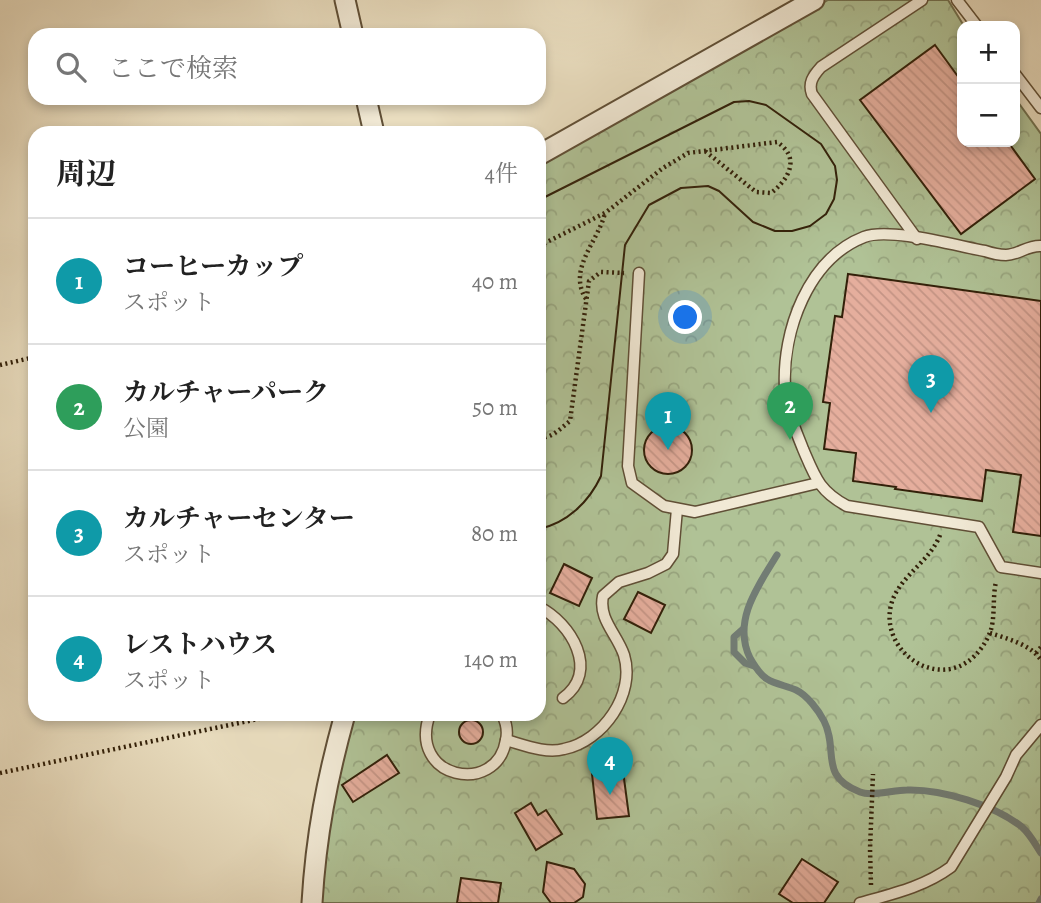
<!DOCTYPE html>
<html lang="ja">
<meta charset="utf-8">
<style>
:root{--surface:#fff;--page:#f6f6f6;--text:#222;--muted:#767676;--line:#e0e0e0;--accent:#8f2418}
body{margin:0;font-family:Alegreya,"Noto Serif JP",serif;background:var(--page);color:var(--text)}
.controls{position:absolute;right:21px;top:21px;display:grid;overflow:hidden;border-radius:14px;box-shadow:0 4px 10px #0003}
.controls button{width:63px;height:63px;display:grid;place-items:center;padding:0;border:0;border-bottom:2px solid var(--line);background:var(--surface);color:var(--text);font:35px sans-serif}
.you{position:absolute;left:686px;top:318px;width:24px;height:24px;margin:-18px;border:5px solid #fff;border-radius:50%;background:#1a73e8;box-shadow:0 0 0 10px #1a73e833}
.badge{display:grid;place-items:center;width:46px;height:46px;border-radius:50%;background:var(--accent);color:#fff;font-size:23px;font-weight:700}
.pin{position:absolute;translate:-50% -58px;filter:drop-shadow(0 2px 4px #0008)}
.pin::after{content:'';position:absolute;top:37px;width:24px;height:21px;background:inherit;clip-path:polygon(0 0,100% 0,50% 100%)}
.list{margin:0;padding:0;list-style:none}
h2{display:flex;justify-content:space-between;align-items:center;height:91px;margin:0;padding:0 28px;font-size:30px}
h2 small{font-size:23px;font-weight:400;color:var(--muted)}
.list li{display:grid;grid-template-columns:46px 1fr auto;gap:21px;align-items:center;box-sizing:border-box;height:126px;padding:0 28px;border-top:2px solid var(--line)}
.list b{display:block;font-size:26px;white-space:nowrap}
.list p{margin:0;font-size:23px;white-space:nowrap;color:var(--muted)}
.list em{font-size:23px;font-style:normal;color:var(--muted)}
.icon{flex:none;width:38px;height:38px;fill:none;stroke:currentColor;stroke-width:2;stroke-linecap:round;stroke-linejoin:round}
.map{position:relative;flex:none;width:1041px;height:903px;overflow:hidden}
.search{position:absolute;background:var(--surface);box-shadow:0 4px 10px #0003;left:28px;top:28px;width:518px;height:77px;display:flex;align-items:center;gap:18px;box-sizing:border-box;padding:0 24px;border-radius:21px;color:var(--muted);font-size:26px}
.panel{position:absolute;background:var(--surface);box-shadow:0 4px 10px #0003;left:28px;top:126px;width:518px;height:595px;border-radius:21px}
.map>svg:first-child{display:block}
.park{fill:url(#park-crowns);stroke:#717150;stroke-width:2}
.lines{fill:none;stroke-linecap:round;stroke-linejoin:round}
.stream{stroke:#727c74;stroke-width:7}
.building{fill:url(#building-back-hatch);stroke:#322009;stroke-width:2}
.service-casing{stroke:#604f36;stroke-width:13}
.minor-casing{stroke:#604f36;stroke-width:23}
.path{stroke:#322009;stroke-width:4.5;stroke-dasharray:2 3.5;stroke-linecap:butt}
.service{stroke:#f1e9d5;stroke-width:10}
.minor{stroke:#f1e9d5;stroke-width:19}
.tram{stroke:#322009;stroke-width:2}
</style>
<div class="map">
<svg width="1041" height="903" viewBox="0 0 1041 903">
<defs>
<pattern id="park-crowns" width="20" height="18" patternUnits="userSpaceOnUse" patternTransform="scale(1.75)"><rect width="20" height="18" fill="#b0c296"/><path d="M2 6a3 3 0 1 1 6 0M12 15a3 3 0 1 1 6 0" fill="none" stroke="#98a680"/></pattern>
<pattern id="building-back-hatch" width="6" height="6" patternUnits="userSpaceOnUse" patternTransform="scale(1.75)"><rect width="6" height="6" fill="#e5ae9d"/><path d="M-1 5l2 2M0 0l6 6M5-1l2 2" fill="none" stroke="#c59586"/></pattern>
</defs>
<rect width="100%" height="100%" fill="#e9ddbf"/>
<filter id="stains"><feTurbulence type="fractalNoise" baseFrequency=".00286" numOctaves="4"/><feColorMatrix values="0 0 0 0 .2 0 0 0 0 .09 0 0 0 0 .02 0 0 0 .5 -.17"/></filter>
<radialGradient id="worn" r=".72"><stop offset=".6" stop-color="#630" stop-opacity="0"/><stop offset="1" stop-color="#630" stop-opacity=".3"/></radialGradient>
<path class="park" d="M828,0H948L964,26L962,142H1015V98L1041,134V903H318L324,839L351,714H539V165Z"/>
<g class="lines">
<g class="stream">
<path d="M777,555C758,586 732,621 750,658C754,665 759,674 767,679C775,684 787,686 796,690C807,695 819,711 824,721C839,750 818,776 860,792C872,797 893,790 907,790C942,789 994,805 1022,827C1030,834 1035,844 1041,853"/>
<path d="M743,629L734,637V652L745,663L754,666"/>
<path d="M1039,903L1041,899"/>
</g>
</g>
<g class="building">
<path d="M935,45L962,82V142H1008L1035,179L961,234L860,100Z"/>
<path d="M848,274L1041,301V536L1013,532L1021,475L986,470L982,501L895,489L896,487L853,481L856,453L824,449L830,403L823,402L835,316L842,317Z"/>
<circle cx="668" cy="450" r="24"/>
<path d="M564,564L592,578L579,606L550,593Z"/>
<path d="M638,592L665,605L651,633L624,619Z"/>
<circle cx="471" cy="732" r="12"/>
<path d="M387,755L399,773L353,802L342,785Z"/>
<path d="M623,771L629,816L597,819L592,774Z"/>
<path d="M531,803L538,815L546,810L562,834L536,850L515,813Z"/>
<path d="M802,859L838,882L824,903H793L779,894Z"/>
<path d="M547,862L574,869L585,884L583,897L574,903H551L543,892Z"/>
<path d="M461,878L501,883L498,903H457Z"/>
</g>
<g class="lines">
<g class="service-casing">
<g id="service">
<path d="M957,0L977,26"/>
<path d="M1015,74L1041,108"/>
<path d="M917,239L812,94C808,83 813,76 821,67L922,0"/>
<path d="M1041,246C1028,245 1018,255 1006,255C999,255 991,253 985,251C957,246 889,227 864,237C808,259 782,331 785,388C786,409 796,431 803,449C815,477 819,491 847,506L979,527L1001,567L1041,573"/>
<path d="M639,273L628,466L632,483L664,506L695,512L818,483"/>
<path d="M539,607C571,623 600,671 563,698"/>
<path d="M430,714C406,779 497,797 506,740C508,731 506,722 502,714"/>
<path d="M506,740C524,745 546,754 564,749C603,741 636,694 624,655C617,634 598,619 603,596L619,582L648,573L666,564L673,554L677,509"/>
<path d="M860,903C892,894 924,887 951,867L1006,777L1016,755L1041,725"/>
</g>
</g>
<g class="minor-casing">
<g id="minor">
<path d="M345,0L353,35"/>
<path d="M366,98L374,133"/>
<path d="M539,155L814,0"/>
<path d="M312,903C316,835 327,779 345,714"/>
</g>
</g>
<g class="path">
<path d="M539,246L605,213L663,168L688,153L777,142C801,158 789,179 771,193L756,192L705,151"/>
<path d="M586,299C567,269 598,242 605,213"/>
<path d="M0,365L35,357"/>
<path d="M539,438C552,438 560,429 570,421L589,281L601,272L624,273"/>
<path d="M940,535C930,562 898,577 891,605C878,659 957,703 989,635C996,620 992,598 996,582"/>
<path d="M990,633C1008,639 1030,644 1041,660"/>
<path d="M1036,653L1041,647"/>
<path d="M0,773L282,714"/>
<path d="M871,885L870,849L873,774"/>
</g>
<use href="#service" class="service"/>
<use href="#minor" class="minor"/>
<path class="tram" d="M539,200L734,102L749,101L766,105L821,144L835,166L837,180L834,199L826,214L810,226L792,231H775L753,222L719,191L708,186L681,188L649,205L625,245L601,476C589,502 567,523 539,529"/>
</g>
<rect width="100%" height="100%" filter="url(#stains)"/>
<rect width="100%" height="100%" fill="url(#worn)"/>
</svg>
<div class="controls">
<button>+</button>
<button>−</button>
</div>
<div class="you"></div>
<div class="pin badge" style="left:668px;top:450px;background:#0f9aa8">1</div>
<div class="pin badge" style="left:790px;top:440px;background:#2e9e5b">2</div>
<div class="pin badge" style="left:931px;top:413px;background:#0f9aa8">3</div>
<div class="pin badge" style="left:610px;top:795px;background:#0f9aa8">4</div>
<div class="search"><svg class="icon" aria-label="search" viewBox="0 0 24 24"><circle cx="10" cy="10" r="6"/><path d="M15 15l6 6"/></svg>ここで検索</div>
<section class="panel">
<h2>周辺<small>4件</small></h2>
<ul class="list">
<li><span class="badge" style="background:#0f9aa8">1</span><div><b>コーヒーカップ</b><p>スポット</p></div><em>40 m</em></li>
<li><span class="badge" style="background:#2e9e5b">2</span><div><b>カルチャーパーク</b><p>公園</p></div><em>50 m</em></li>
<li><span class="badge" style="background:#0f9aa8">3</span><div><b>カルチャーセンター</b><p>スポット</p></div><em>80 m</em></li>
<li><span class="badge" style="background:#0f9aa8">4</span><div><b>レストハウス</b><p>スポット</p></div><em>140 m</em></li>
</ul>
</section>
</div>
